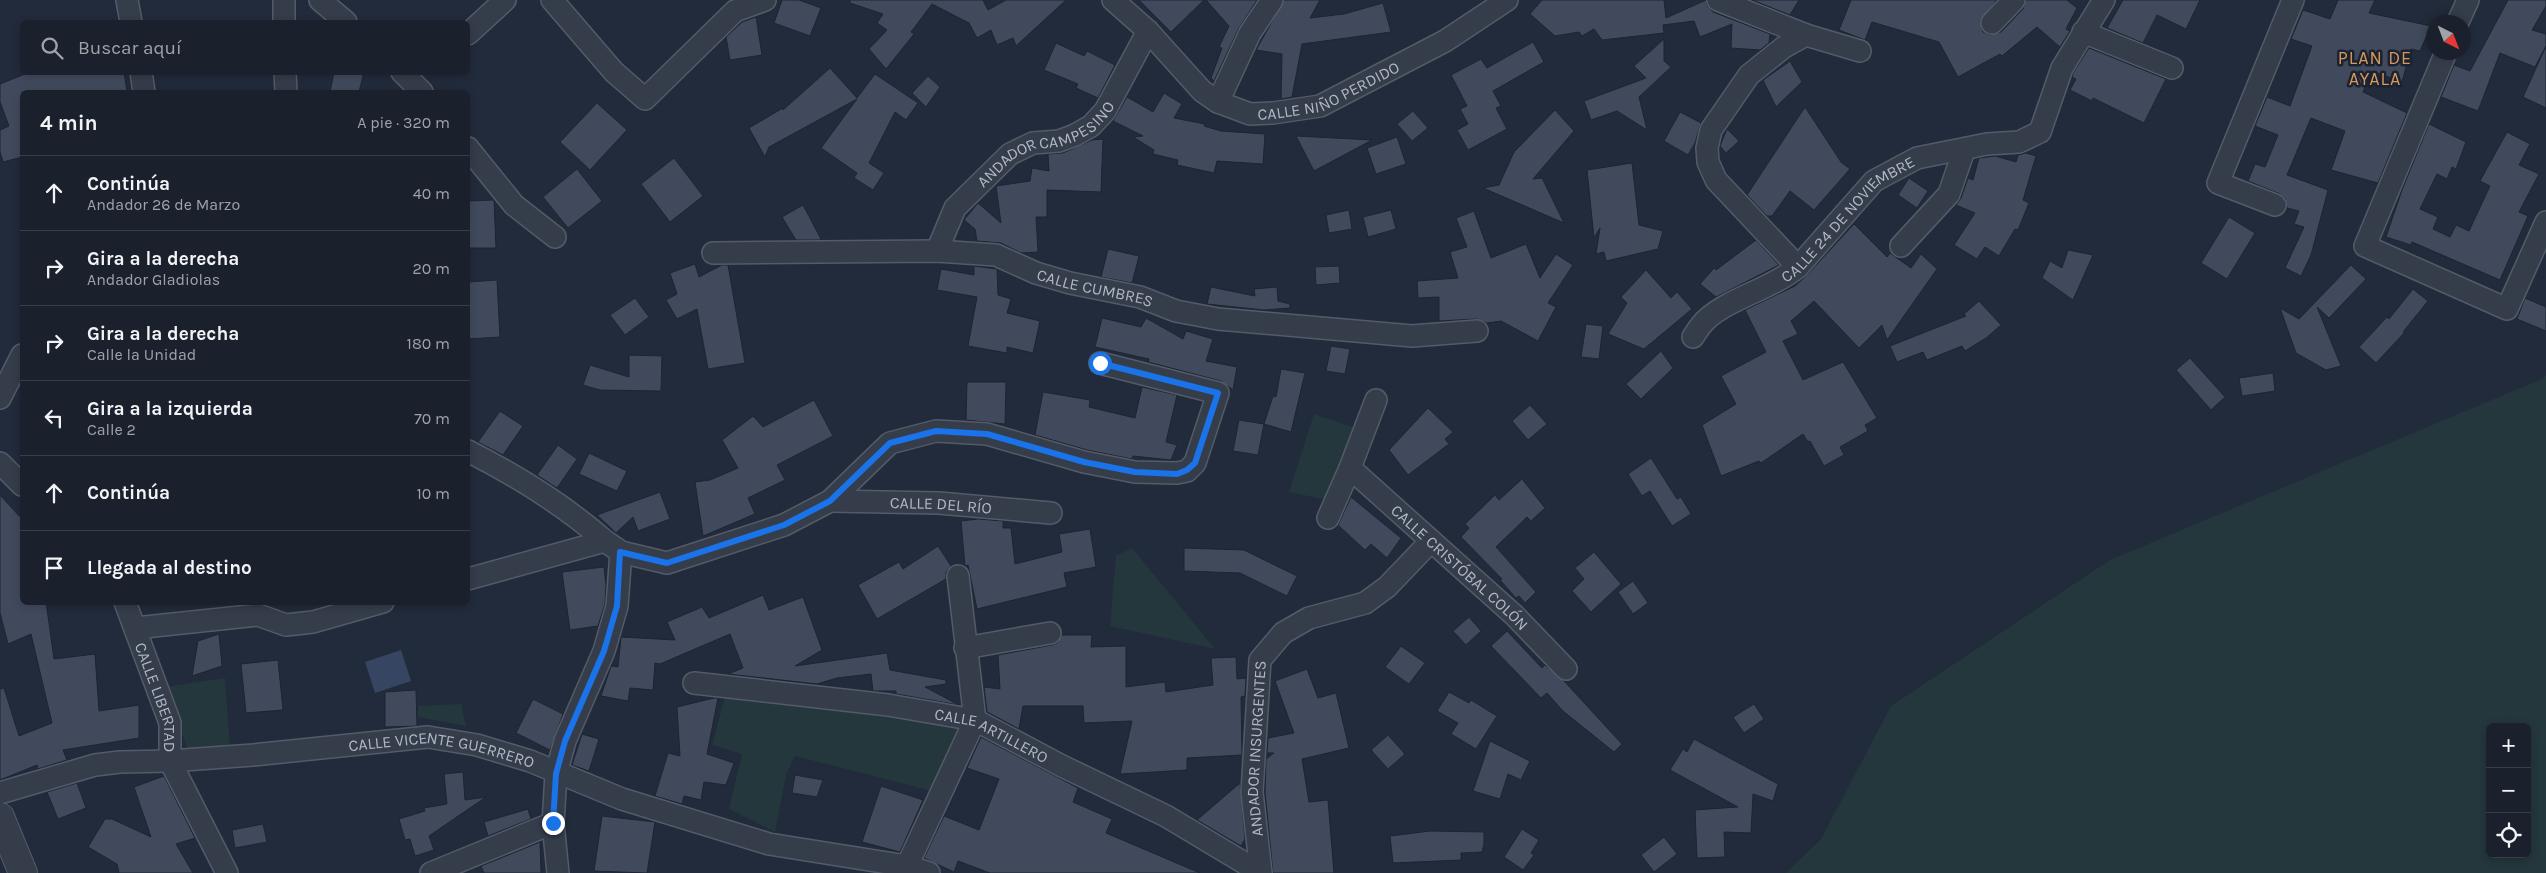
<!DOCTYPE html>
<html lang="es">
<meta charset="utf-8">
<style>
:root{--surface:#1a202c;--page:#232834;--text:#f1f3f6;--muted:#9fa3a9;--line:#383e48}
body{margin:0;font-family:Karla,sans-serif;background:var(--page);color:var(--text)}
.controls{position:absolute;right:15px;bottom:15px;display:grid;overflow:hidden;border-radius:8px;box-shadow:0 2px 8px #0003}
.controls button{width:45px;height:45px;display:grid;place-items:center;padding:0;border:0;border-bottom:1px solid var(--line);background:var(--surface);color:var(--text);font:25px sans-serif}
.compass{position:absolute;left:2426px;top:15px;width:45px;height:45px;border-radius:50%;background:var(--surface);box-shadow:0 2px 8px #0003;rotate:138deg}
.stop{position:absolute;width:15px;height:15px;margin:-11px;border:4px solid #1a73e8;border-radius:50%;background:#fff}
.stop.end{background:#1a73e8;border-color:#fff;box-shadow:0 1px 5px #0008}
.list{margin:0;padding:0;list-style:none}
h2{display:flex;justify-content:space-between;align-items:center;height:65px;margin:0;padding:0 20px;font-size:21px}
h2 small{font-size:16px;font-weight:400;color:var(--muted)}
.list li{display:grid;grid-template-columns:32px 1fr auto;gap:15px;align-items:center;box-sizing:border-box;height:75px;padding:0 20px;border-top:1px solid var(--line)}
.list b{display:block;font-size:19px;white-space:nowrap}
.list p{margin:0;font-size:16px;white-space:nowrap;color:var(--muted)}
.list em{font-size:16px;font-style:normal;color:var(--muted)}
.icon{flex:none;width:28px;height:28px;fill:none;stroke:currentColor;stroke-width:2;stroke-linecap:round;stroke-linejoin:round}
.map{position:relative;flex:none;width:2546px;height:873px;overflow:hidden}
.search{position:absolute;background:var(--surface);box-shadow:0 2px 8px #0003;left:20px;top:20px;width:450px;height:55px;display:flex;align-items:center;gap:12px;box-sizing:border-box;padding:0 18px;border-radius:8px;color:var(--muted);font-size:19px}
.panel{position:absolute;background:var(--surface);box-shadow:0 2px 8px #0003;left:20px;top:90px;width:450px;height:515px;border-radius:8px}
.map>svg:first-child{display:block}
.green{fill:#24373c;fill-rule:evenodd}
.water{fill:#354562}
.building{fill:#414a5d;stroke:#1d2432}
.lines{fill:none;stroke-linecap:round;stroke-linejoin:round}
.minor-casing{stroke:#535b69;stroke-width:24}
.tertiary-casing{stroke:#535b69;stroke-width:30}
.minor{stroke:#353d4b;stroke-width:21}
.tertiary{stroke:#353d4b;stroke-width:28}
.route{stroke:#1a73e8;stroke-width:6}
.labels{text-anchor:middle;stroke-width:5;stroke-linejoin:round;paint-order:stroke}
.street-label{font-size:16px;fill:#b0b8c7;stroke:#1b2230}
.neighbourhood-label{font-size:18px;letter-spacing:1px;fill:#d5995d;stroke:#1b2230}
</style>
<div class="map">
<svg width="2546" height="873" viewBox="0 0 2546 873">
<rect width="100%" height="100%" fill="#222b3b"/>
<g class="green">
<path d="M2546,375V873H1786L1821,839L1891,706L2110,560L2542,379ZM2490,727H2527V854H2490Z"/>
<path d="M1314,414L1355,428L1328,500L1289,492Z"/>
<path d="M1132,548L1215,649L1110,626L1116,556Z"/>
<path d="M225,678L230,748L188,750L165,687Z"/>
<path d="M726,693L964,725L932,791L795,756L786,775L775,832L729,809L742,754L712,745Z"/>
<path d="M461,704L466,726L418,717V706Z"/>
</g>
<path class="water" d="M401,650L411,681L375,693L365,662Z"/>
<g class="building">
<path d="M782,0H799L821,8L810,36L774,23Z"/>
<path d="M850,0H983L988,10L1006,0H1066L1016,46L1013,38L997,45L991,30L977,38L969,23L932,4L911,32L914,34L886,69L869,49L887,30L877,23L883,14L850,3Z"/>
<path d="M1139,0H1204L1171,32Z"/>
<path d="M1206,0H1257L1239,28L1214,81L1211,78L1222,48L1219,47L1229,26Z"/>
<path d="M1284,0H1320L1310,18L1344,14L1383,3L1391,32L1302,44L1292,97L1281,99L1282,54L1256,50Z"/>
<path d="M1542,0H1664L1666,18L1706,0L1708,7L1713,12L1770,34L1769,43L1760,50L1731,48L1732,24L1700,37L1694,21L1663,25L1664,33L1602,40L1594,29L1582,36L1579,32L1555,36L1530,14Z"/>
<path d="M1752,0H1799L1790,15Z"/>
<path d="M1851,0H1997L1980,21L1983,32L1990,35L2001,32L2023,9L2026,0H2067L2077,8L2066,29L2070,31L2060,47L2037,27L2002,56L2000,54L1958,77L1939,42L1872,22L1865,40L1839,30Z"/>
<path d="M2123,0H2200L2186,29L2157,15L2143,43L2107,28Z"/>
<path d="M2338,0H2375L2369,13L2431,26L2420,51L2411,49L2402,82L2372,71L2363,92L2407,113L2378,183L2331,170L2345,131L2311,118L2287,175L2328,190L2311,255L2301,276L2285,268L2304,227L2294,224L2299,211L2287,208L2285,198L2280,194L2248,181L2255,164L2265,167L2278,135L2255,126L2267,97L2290,106L2312,46L2291,39L2303,10L2330,19Z"/>
<path d="M2508,0H2546V6L2532,30L2546,34V108L2523,97L2546,46L2535,67L2500,53L2478,111L2441,97L2454,65L2470,71Z"/>
<path d="M756,17L762,55L730,60L726,37L742,22Z"/>
<path d="M1664,39V61L1671,67L1639,97L1647,130L1617,111L1591,120L1584,101L1646,78L1634,66Z"/>
<path d="M1533,42L1544,62L1493,91L1501,106L1496,108L1507,129L1468,150L1457,130L1468,124L1460,109L1467,106L1451,75L1481,59L1487,68Z"/>
<path d="M1056,43L1084,56L1087,51L1115,65L1098,98L1076,88L1078,84L1044,70Z"/>
<path d="M2089,48L2166,79L2144,123L2093,98L2092,101L2070,90L2076,79L2072,77L2073,73Z"/>
<path d="M1790,61L1802,82L1776,107L1763,80Z"/>
<path d="M830,68L857,98L875,74L918,103L906,120L895,112L869,163L884,173L873,190L854,178L857,173L821,148L857,99L769,147L765,157L749,128L783,108V110Z"/>
<path d="M30,72H124L127,92H22V157L3,162L0,152V130L9,126L0,102V84Z"/>
<path d="M334,72H364L359,92H330Z"/>
<path d="M928,76L940,87L926,107L912,93Z"/>
<path d="M1164,93L1182,104L1174,118L1205,124L1204,126L1221,131L1265,134L1263,164L1217,161L1214,173L1177,165L1178,160L1153,154L1154,150L1133,137L1143,136L1113,121L1127,97L1153,112Z"/>
<path d="M597,103L627,130L590,170L560,142Z"/>
<path d="M1805,107L1841,162L1850,169L1814,210L1790,191L1772,216H1767L1747,195Z"/>
<path d="M1555,110L1574,131L1533,179L1542,178L1564,223L1483,188L1499,185L1514,152Z"/>
<path d="M1413,111L1428,128L1412,141L1397,124Z"/>
<path d="M1680,112L1701,123L1695,143L1688,155L1664,141Z"/>
<path d="M2429,124L2466,142L2456,169L2452,167L2447,179L2437,174L2420,209L2438,217L2433,229L2450,237L2456,225L2469,231L2490,186L2480,181L2507,132L2530,144L2519,165L2539,174L2519,212L2528,216L2500,280L2412,242L2411,245L2386,237L2402,190Z"/>
<path d="M1727,129L1739,141L1726,153L1720,146Z"/>
<path d="M1296,136L1372,140L1314,171Z"/>
<path d="M1397,137L1406,164L1376,174L1367,148Z"/>
<path d="M1103,139L1101,192L1047,190V217H1036L1038,252L1021,253L1001,243L977,241L975,229L964,220L978,203L1001,223L996,186L1030,181L1032,168L1049,171L1048,154L1063,153L1092,140Z"/>
<path d="M2026,153L2036,156L2023,200L2029,203L2018,230L2015,229L1999,256L1985,247L1977,259L1954,245L1975,213L1956,205L1961,198L1968,178L1973,180L1979,158L1995,156L2016,162L2018,155Z"/>
<path d="M674,158L703,196L670,222L641,184Z"/>
<path d="M1632,163L1639,225L1663,231L1658,249L1606,261L1604,252L1596,254L1600,228L1594,238L1587,170Z"/>
<path d="M577,169L602,201L568,228L543,197Z"/>
<path d="M1909,178L1928,191L1917,208L1898,195Z"/>
<path d="M494,200L496,248H468V201Z"/>
<path d="M803,205L821,239L820,240H796L782,217Z"/>
<path d="M1349,210L1352,229L1329,233L1326,215Z"/>
<path d="M1391,210L1396,229L1368,237L1363,217Z"/>
<path d="M1474,211L1491,258L1526,244L1540,278L1556,254L1573,265L1548,303L1556,307L1538,341L1501,321L1487,323L1476,319L1439,321V297L1418,298L1417,281L1458,278L1450,252L1467,247L1456,218Z"/>
<path d="M2229,217L2255,233L2227,279L2201,263Z"/>
<path d="M1854,224L1887,257L1890,253L1911,268L1921,254L1937,269L1887,340L1882,325L1859,348L1814,301L1791,321L1798,334L1783,341L1803,380L1843,362L1877,418L1865,425L1868,431L1840,447L1844,455L1824,466L1810,441L1808,442L1803,434L1761,463L1759,461L1721,476L1702,425L1736,404L1721,376L1766,352L1745,310L1795,286L1807,275Z"/>
<path d="M1756,240L1779,265L1716,297L1700,284L1714,268L1716,270Z"/>
<path d="M1108,249L1139,256L1132,283L1101,277Z"/>
<path d="M2068,250L2093,255L2073,300L2042,278L2050,261L2062,268Z"/>
<path d="M695,264L699,277L722,265H728L745,363L708,369L697,309L677,319L666,300L677,294L670,273Z"/>
<path d="M2351,265L2366,279L2329,318L2317,307L2341,366L2326,370L2296,353L2280,308L2299,319Z"/>
<path d="M974,266L997,269L998,295L1011,299L1007,313L1040,321L1033,353L1007,347V353L968,346L977,297L937,290L941,269L974,275Z"/>
<path d="M1339,266L1340,283L1316,285L1315,267Z"/>
<path d="M1646,270L1671,298L1677,292L1692,309L1644,349L1608,334L1627,303L1621,297Z"/>
<path d="M497,280L500,337L468,339V282Z"/>
<path d="M1211,287L1255,296L1254,289L1277,287L1278,301L1290,304V308L1264,310L1207,304Z"/>
<path d="M2413,289L2428,301L2403,332L2404,333L2376,363L2359,347L2387,317L2389,319Z"/>
<path d="M635,298L649,317L625,335L610,315Z"/>
<path d="M2525,298L2546,307V331L2517,319Z"/>
<path d="M1979,301L2001,325L1986,338L1965,351L1962,346L1927,360L1923,352L1897,362L1890,346L1966,316L1964,314Z"/>
<path d="M1102,318L1141,327L1146,318L1183,339L1186,331L1213,339L1206,361L1237,367L1233,390L1221,381L1148,362L1149,359L1095,347Z"/>
<path d="M1586,324L1603,326L1599,359L1581,357Z"/>
<path d="M1331,346L1350,349L1345,374L1326,371Z"/>
<path d="M1661,351L1673,368L1641,399L1626,384Z"/>
<path d="M629,355L662,356L661,391L600,390L583,385L590,365L629,377Z"/>
<path d="M2190,358L2225,397L2211,410L2176,370Z"/>
<path d="M1281,369L1305,373L1291,432L1264,424L1273,396L1276,397Z"/>
<path d="M2273,373L2275,391L2242,396L2239,378Z"/>
<path d="M967,382H1006L1005,424L966,420Z"/>
<path d="M1142,387L1177,395L1166,442L1177,445L1171,460L1133,456L1132,459L1087,450L1035,435L1043,392L1090,400L1089,407L1135,418Z"/>
<path d="M814,400L833,436L777,465L785,480L748,498L755,514L703,536L695,482L710,480L738,468L722,440L753,416L763,427Z"/>
<path d="M1530,405L1547,424L1528,440L1512,421Z"/>
<path d="M1428,408L1453,432L1445,439L1449,444L1408,475L1389,450Z"/>
<path d="M500,411L523,426L503,455L478,442Z"/>
<path d="M1239,420L1264,424L1258,455L1233,451Z"/>
<path d="M558,445L577,459L557,488L537,475Z"/>
<path d="M589,453L627,471L617,491L579,474Z"/>
<path d="M1651,458L1677,499L1681,497L1691,514L1672,526L1650,491L1642,496L1628,474Z"/>
<path d="M1522,479L1545,508L1531,521L1527,517L1496,547L1536,592L1525,603L1519,596L1516,598L1500,580L1502,579L1461,537L1469,528L1465,524L1495,495L1499,500Z"/>
<path d="M660,492L670,519L638,531L633,517L616,533L597,515Z"/>
<path d="M0,495L22,519V602H46L54,659L95,654L99,711L139,705V738L63,750L67,760L38,769L37,765L0,780V689L4,688L19,736L52,723L31,634L8,644L0,613Z"/>
<path d="M1351,497L1401,538L1387,558L1371,544L1365,550L1338,525Z"/>
<path d="M978,519L1003,521V528H1011L1015,564L1062,552L1059,534L1090,529L1096,567L1064,573L1067,587L977,609L968,565L965,566L961,521Z"/>
<path d="M938,546L951,566L946,572V579L877,619L858,585L899,562L903,569Z"/>
<path d="M1184,548L1244,550L1297,576L1287,596L1240,573L1184,571Z"/>
<path d="M1594,552L1621,584L1591,612L1572,591L1584,579L1575,568Z"/>
<path d="M604,567L606,586L605,604L598,626L570,630L562,572Z"/>
<path d="M1633,581L1648,603L1633,614L1618,592Z"/>
<path d="M763,595L769,610L803,597L822,650L795,666L887,653L890,670L946,680V684L925,687L959,705L896,694V691H873L871,674L837,678L817,684L728,674L743,668L730,634L660,664L655,663L653,690L630,688L628,701L601,696L611,666L618,667L621,637L675,640L667,622L702,607L709,618Z"/>
<path d="M1469,617L1481,631L1466,645L1453,631Z"/>
<path d="M1507,631L1542,668L1545,665L1564,681L1622,744L1614,752L1563,711L1547,693L1541,698L1491,646Z"/>
<path d="M219,634L222,666L192,676L198,641Z"/>
<path d="M1062,635H1092L1091,647L1126,646V687L1165,682L1166,692L1213,685L1211,658L1236,657L1237,679L1246,678L1245,696L1241,697L1242,755L1187,758V770L1120,774L1132,721L1084,723L1083,706H1023L1019,729L987,712L984,687L1000,689L998,655L1052,645L1057,643Z"/>
<path d="M1401,646L1425,663L1409,684L1385,667Z"/>
<path d="M278,660L283,710L246,713L241,664Z"/>
<path d="M1307,669L1318,698L1336,693L1349,748L1302,759L1309,802L1328,800L1334,873H1273L1265,792L1266,759L1274,753H1267L1268,738L1294,733L1275,681Z"/>
<path d="M416,690L417,726L385,727V692Z"/>
<path d="M1449,692L1469,703L1471,700L1497,716L1476,749L1451,734L1458,723L1437,711Z"/>
<path d="M714,698H718L707,754L734,763L726,785L704,782L701,800L684,796L682,804L655,796L668,753L680,756L677,707Z"/>
<path d="M533,699L563,714L550,750L516,733Z"/>
<path d="M1754,704L1764,719L1744,733L1733,717Z"/>
<path d="M582,734L599,739L589,771L572,765Z"/>
<path d="M1388,735L1405,754L1388,769L1371,750Z"/>
<path d="M981,737L1078,788L1073,802L1112,819L1106,833L1200,873H990L958,861L954,872L924,858L944,816L979,830L999,779L967,768Z"/>
<path d="M1694,739L1778,784L1773,801L1753,794L1751,833L1724,832L1725,857L1697,858L1695,810L1738,807L1670,770L1683,749L1687,752Z"/>
<path d="M1490,741L1530,761L1521,780L1508,774L1500,799L1473,791Z"/>
<path d="M463,772L465,800L486,797L429,836L434,850L415,856L410,839L405,840L399,819L425,811L424,808L447,804L444,774Z"/>
<path d="M795,775L823,780L817,797L792,793Z"/>
<path d="M164,776L195,838L176,844L193,873H119L117,864L88,847L105,819H112L151,837L134,787Z"/>
<path d="M77,783L86,808L58,819L47,792Z"/>
<path d="M1240,783L1245,839L1241,846L1197,820Z"/>
<path d="M881,786L923,800L900,852L862,842Z"/>
<path d="M528,809L531,819L488,836L484,822Z"/>
<path d="M602,816L655,822L647,873L594,871Z"/>
<path d="M263,824L267,842L235,848L232,830Z"/>
<path d="M1522,829L1539,840L1531,853L1534,855L1523,870L1504,857Z"/>
<path d="M1430,831L1484,832V844L1482,852L1461,853V860L1393,863L1390,836Z"/>
<path d="M1664,837L1677,854L1654,872L1641,855Z"/>
<path d="M540,842L541,873H484L481,866Z"/>
</g>
<g class="lines">
<g class="minor-casing">
<g id="minor">
<path d="M127,0L131,22"/>
<path d="M284,0V22"/>
<path d="M320,0L346,22"/>
<path d="M552,0L614,72L645,99L735,11L765,0"/>
<path id="s1" d="M1113,0L1148,31L1202,91L1218,102L1250,114L1273,113L1320,106L1445,41L1507,0"/>
<path d="M1718,0L1806,35"/>
<path d="M2458,22L2468,0"/>
<path d="M1992,23L2014,0"/>
<path d="M2083,32L2172,68"/>
<path d="M468,34L505,0"/>
<path d="M2446,52L2365,246L2507,309L2546,222"/>
<path d="M141,72L144,92"/>
<path d="M285,72L286,92"/>
<path d="M402,72L422,92"/>
<path d="M1218,102L1250,33L1272,0"/>
<path d="M468,148L514,205L555,237"/>
<path d="M2275,205L2218,183L2293,0"/>
<path d="M1901,246L1949,194L1964,150"/>
<path id="s2" d="M937,251L955,208L1010,154L1033,143L1059,141L1075,135L1091,126L1105,111L1148,31"/>
<path id="s3" d="M713,253L937,251L996,255L1036,273L1070,283L1140,297L1176,311L1218,319L1412,336L1477,331"/>
<path d="M1798,267L1716,180L1708,162L1707,148L1711,130L1749,75L1784,47L1806,35L1860,51"/>
<path id="s4" d="M1693,337C1697,331 1701,324 1707,319C1730,298 1771,289 1798,267L1874,181L1917,158L1987,144L2019,142L2040,132L2062,68L2104,0"/>
<path d="M0,398L22,355"/>
<path d="M468,451C517,476 563,504 605,541"/>
<path d="M0,463L22,485"/>
<path id="s5" d="M1350,468L1514,615L1566,669"/>
<path id="s6" d="M830,501L939,503L1051,513"/>
<path d="M1328,518L1350,468L1376,400"/>
<path d="M468,579L605,541L621,552L667,563L784,525L830,501L890,443L936,431L987,434L1084,462L1135,472L1177,473L1187,471L1195,463L1218,393L1100,363"/>
<path id="s7" d="M125,602L170,723V761L227,873"/>
<path d="M135,628L258,615L286,625L313,622L383,602"/>
<path d="M965,648L1050,633"/>
<path id="s8" d="M694,683L888,705L975,720L1062,766L1166,816L1261,873"/>
<path id="s9" d="M0,793L95,765L120,762L170,761L253,755L428,737L477,745L530,761L622,799L769,844L907,866L929,873"/>
<path d="M907,866L975,720L958,576"/>
<path d="M431,873L553,823"/>
<path d="M558,873L553,823L556,774L565,741L604,651L617,606L621,552"/>
<path id="s10" d="M1261,873L1252,792L1260,660L1283,633L1309,618L1365,603L1387,587L1431,541"/>
</g>
</g>
<g class="tertiary-casing">
<path id="tertiary" d="M0,817L23,873"/>
</g>
<use href="#minor" class="minor"/>
<use href="#tertiary" class="tertiary"/>
</g>
<g class="lines">
<path class="route" d="M553,823L556,774L565,741L604,651L617,606L620,552L667,563L784,525L830,501L890,443L936,431L987,434L1084,462L1135,472L1177,474L1187,470L1195,463L1218,393L1100,363"/>
</g>
<g class="labels">
<g class="street-label">
<text dy="6" stroke="none"><textPath href="#s1" startOffset="264">CALLE NIÑO PERDIDO</textPath></text>
<text dy="6" stroke="none"><textPath href="#s2" startOffset="161">ANDADOR CAMPESINO</textPath></text>
<text dy="6" stroke="none"><textPath href="#s4" startOffset="198">CALLE 24 DE NOVIEMBRE</textPath></text>
<text dy="6" stroke="none"><textPath href="#s3" startOffset="388">CALLE CUMBRES</textPath></text>
<text dy="6" stroke="none"><textPath href="#s6" startOffset="111">CALLE DEL RÍO</textPath></text>
<text dy="6" stroke="none"><textPath href="#s5" startOffset="148">CALLE CRISTÓBAL COLÓN</textPath></text>
<text dy="6" stroke="none"><textPath href="#s7" startOffset="101">CALLE LIBERTAD</textPath></text>
<text dy="6" stroke="none"><textPath href="#s8" startOffset="304">CALLE ARTILLERO</textPath></text>
<text dy="6" stroke="none"><textPath href="#s10" startOffset="125">ANDADOR INSURGENTES</textPath></text>
<text dy="6" stroke="none"><textPath href="#s9" startOffset="448">CALLE VICENTE GUERRERO</textPath></text>
</g>
<g class="neighbourhood-label">
<text x="2375" y="64">PLAN DE<tspan x="2375" dy="21">AYALA</tspan></text>
</g>
</g>
</svg>
<div class="controls">
<button>+</button>
<button>−</button>
<button><svg class="icon" aria-label="locate" viewBox="0 0 24 24"><circle cx="12" cy="12" r="6"/><path d="M12 2v4M12 18v4M2 12h4M18 12h4"/></svg></button>
</div>
<svg class="compass" viewBox="-18 -18 36 36"><path d="M0-13l5 13h-10z" fill="#e53935"/><path d="M0 13l5-13h-10z" fill="#9fa3a9"/></svg>
<div class="stop" style="left:1100px;top:363px"></div>
<div class="stop end" style="left:553px;top:823px"></div>
<div class="search"><svg class="icon" aria-label="search" viewBox="0 0 24 24"><circle cx="10" cy="10" r="6"/><path d="M15 15l6 6"/></svg>Buscar aquí</div>
<section class="panel">
<h2>4 min<small>A pie · 320 m</small></h2>
<ul class="list">
<li><svg class="icon" aria-label="ahead" viewBox="0 0 24 24"><path d="M12 20V5M6 11l6-6 6 6"/></svg><div><b>Continúa</b><p>Andador 26 de Marzo</p></div><em>40 m</em></li>
<li><svg class="icon" aria-label="right" viewBox="0 0 24 24"><path d="M7 20v-9h11M14 6l5 5-5 5"/></svg><div><b>Gira a la derecha</b><p>Andador Gladiolas</p></div><em>20 m</em></li>
<li><svg class="icon" aria-label="right" viewBox="0 0 24 24"><path d="M7 20v-9h11M14 6l5 5-5 5"/></svg><div><b>Gira a la derecha</b><p>Calle la Unidad</p></div><em>180 m</em></li>
<li><svg class="icon" aria-label="left" viewBox="0 0 24 24"><path d="M17 20v-9H6M10 6l-5 5 5 5"/></svg><div><b>Gira a la izquierda</b><p>Calle 2</p></div><em>70 m</em></li>
<li><svg class="icon" aria-label="ahead" viewBox="0 0 24 24"><path d="M12 20V5M6 11l6-6 6 6"/></svg><div><b>Continúa</b></div><em>10 m</em></li>
<li><svg class="icon" aria-label="arrive" viewBox="0 0 24 24"><path d="M6 21V4h12l-3 4 3 4H6"/></svg><div><b>Llegada al destino</b></div></li>
</ul>
</section>
</div>
